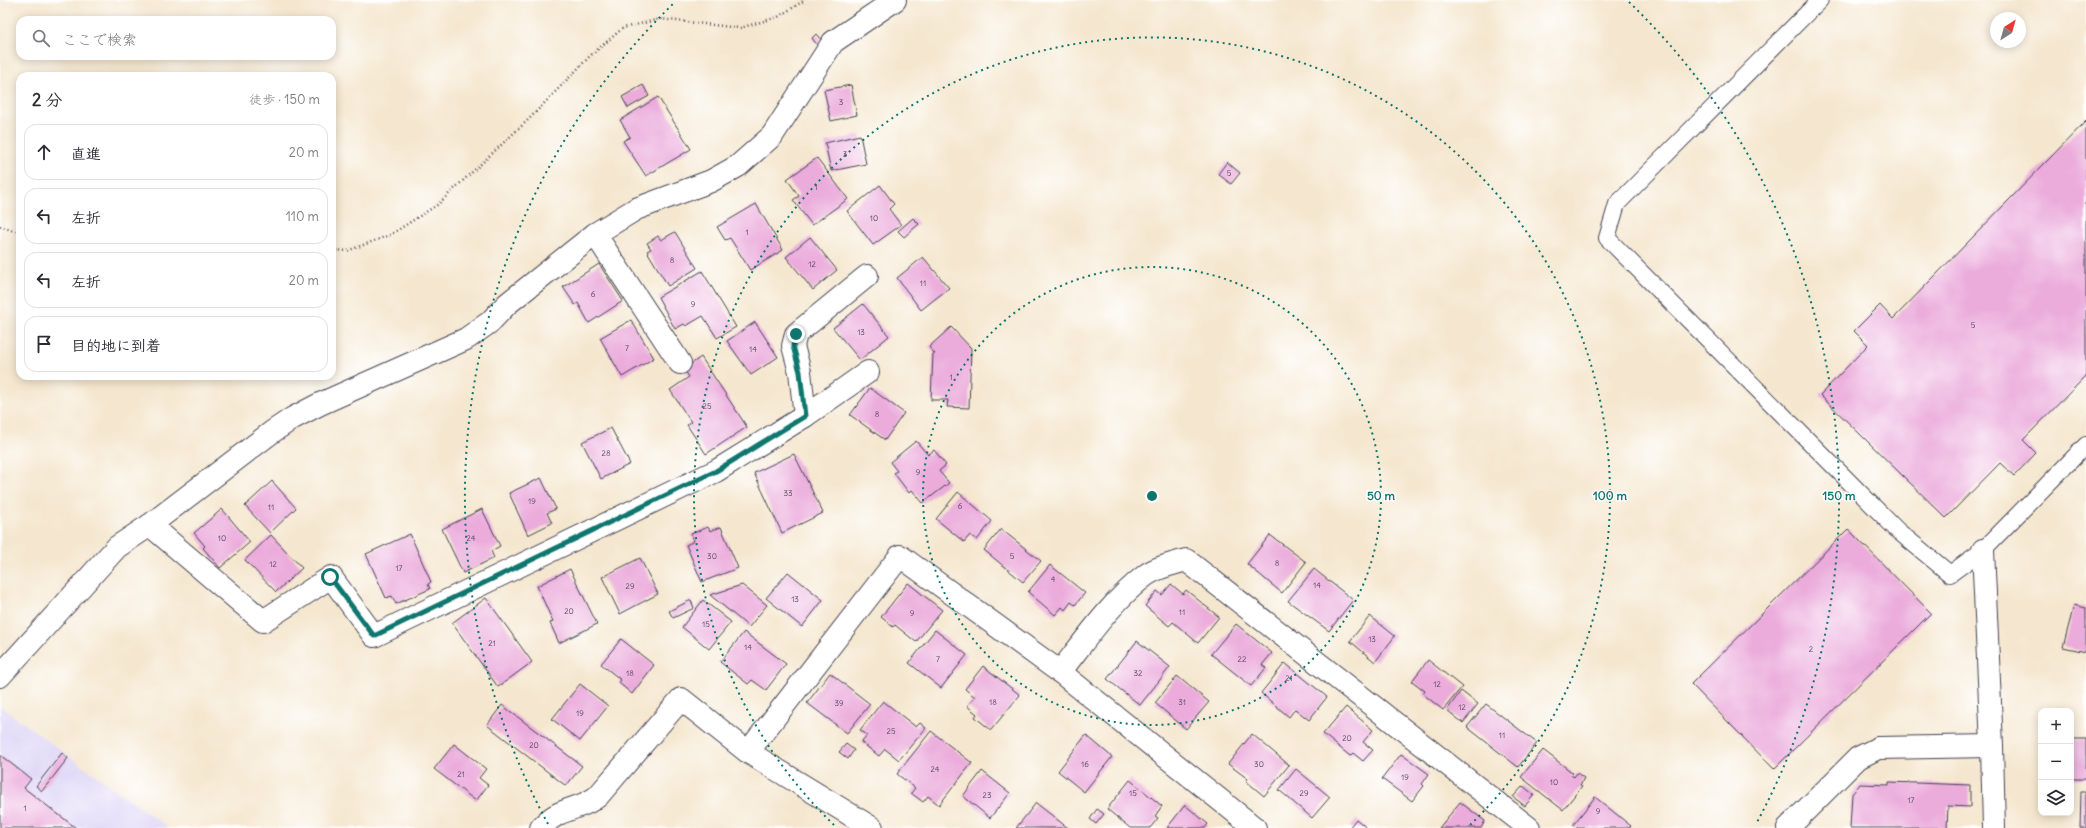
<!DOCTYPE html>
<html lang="ja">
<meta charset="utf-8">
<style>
:root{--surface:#fff;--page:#f2f2f3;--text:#2b2b33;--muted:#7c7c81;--line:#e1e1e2}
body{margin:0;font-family:Delius,"Klee One",sans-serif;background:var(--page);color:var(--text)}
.controls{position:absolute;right:12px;bottom:12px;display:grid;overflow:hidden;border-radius:8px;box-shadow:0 2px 10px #0003}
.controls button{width:36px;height:36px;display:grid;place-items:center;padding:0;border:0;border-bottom:1px solid var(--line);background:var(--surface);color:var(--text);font:20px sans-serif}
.compass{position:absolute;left:1990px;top:12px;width:36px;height:36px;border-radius:50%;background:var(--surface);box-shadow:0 2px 10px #0003;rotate:37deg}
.stop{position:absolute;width:12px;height:12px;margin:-9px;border:3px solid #0f766e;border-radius:50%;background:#fff}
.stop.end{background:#0f766e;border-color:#fff;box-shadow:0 1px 4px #0008}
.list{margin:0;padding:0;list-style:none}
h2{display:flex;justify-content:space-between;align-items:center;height:52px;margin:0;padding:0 16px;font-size:17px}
h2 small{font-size:13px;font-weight:400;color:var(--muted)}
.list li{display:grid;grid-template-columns:26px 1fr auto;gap:12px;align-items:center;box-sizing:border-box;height:56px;margin:0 8px 8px;padding:0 8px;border:1px solid var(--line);border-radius:12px}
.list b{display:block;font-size:15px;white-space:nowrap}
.list em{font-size:13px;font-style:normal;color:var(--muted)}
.icon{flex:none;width:22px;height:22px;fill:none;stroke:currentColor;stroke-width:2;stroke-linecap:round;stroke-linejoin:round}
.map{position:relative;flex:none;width:2086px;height:828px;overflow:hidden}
.search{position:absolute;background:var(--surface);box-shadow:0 2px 10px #0003;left:16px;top:16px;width:320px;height:44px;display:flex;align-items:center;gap:10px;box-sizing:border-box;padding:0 14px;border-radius:12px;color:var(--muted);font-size:15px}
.panel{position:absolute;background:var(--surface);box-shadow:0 2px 10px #0003;left:16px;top:72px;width:320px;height:308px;border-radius:12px}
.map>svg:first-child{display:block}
.built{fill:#ddd5f6}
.building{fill:#ebabdb}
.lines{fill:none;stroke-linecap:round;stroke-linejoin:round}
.lane-casing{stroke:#424051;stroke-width:18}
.street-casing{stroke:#424051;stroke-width:24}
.path{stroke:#424051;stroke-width:2.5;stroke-dasharray:1 3;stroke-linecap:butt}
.lane{stroke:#fff;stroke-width:16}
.street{stroke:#fff;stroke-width:22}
.route{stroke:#0f766e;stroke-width:5}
.ring{fill:none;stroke:#0f766e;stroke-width:2;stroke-dasharray:2 4}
.labels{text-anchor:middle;stroke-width:3;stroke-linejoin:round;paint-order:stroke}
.number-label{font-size:8px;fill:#544463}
.centre{fill:#0f766e;stroke:#fff;stroke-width:2}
.ring-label{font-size:12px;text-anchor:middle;font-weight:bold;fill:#0f766e;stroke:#fff;stroke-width:3;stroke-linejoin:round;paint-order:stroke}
</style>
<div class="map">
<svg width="2086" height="828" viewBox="0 0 2086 828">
<rect width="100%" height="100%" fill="#fff"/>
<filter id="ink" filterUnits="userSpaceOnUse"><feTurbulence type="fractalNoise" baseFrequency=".025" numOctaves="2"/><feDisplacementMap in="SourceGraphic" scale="8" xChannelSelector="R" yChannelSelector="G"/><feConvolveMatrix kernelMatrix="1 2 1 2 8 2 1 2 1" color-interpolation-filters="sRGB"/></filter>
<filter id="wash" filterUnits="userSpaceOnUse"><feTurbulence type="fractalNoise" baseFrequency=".012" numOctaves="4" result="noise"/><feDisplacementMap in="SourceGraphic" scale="16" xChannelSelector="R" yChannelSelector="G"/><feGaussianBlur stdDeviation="0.9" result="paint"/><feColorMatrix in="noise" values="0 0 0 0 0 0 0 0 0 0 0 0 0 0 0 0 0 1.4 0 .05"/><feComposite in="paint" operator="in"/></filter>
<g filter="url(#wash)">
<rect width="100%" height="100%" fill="#f5e7cf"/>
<path class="built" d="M0,706L4,709L169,828H0Z"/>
<g id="blocks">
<g class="building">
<path d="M816,34L822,41L817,45L812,38Z"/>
<path d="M643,85L649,96L628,108L622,97Z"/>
<path d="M851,85L857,115L831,121L824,90Z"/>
<path d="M658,97L691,149L646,176L623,141L630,137L620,120Z"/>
<path d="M2086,121V376L2023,440L2036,453L2014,476L2000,463L1946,518L1820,395L1868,345L1854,331L1880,305L1893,319Z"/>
<path d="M860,135L866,164L831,171L825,143Z"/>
<path d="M817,158L848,199L812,225L793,200L799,196L787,179Z"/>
<path d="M1227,162L1240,173L1231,184L1218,174Z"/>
<path d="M880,185L894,204L889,209L901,225L873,245L847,211Z"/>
<path d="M756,204L783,250L750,270L730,238L725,240L717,227Z"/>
<path d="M913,218L919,224L904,237L898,231Z"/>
<path d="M675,232L697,268L668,286L647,251L651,249L647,243L658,236L661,240Z"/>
<path d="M810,237L837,270L813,290L786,257Z"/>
<path d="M923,257L949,288L921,310L897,278Z"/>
<path d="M599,264L623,301L589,323L578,303L575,305L563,287Z"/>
<path d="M702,271L736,327L717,338L703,316L686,326L684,324L675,329L658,297Z"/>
<path d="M863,304L889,336L860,360L833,328Z"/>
<path d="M631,320L654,358L622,377L600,338Z"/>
<path d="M755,322L778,357L751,375L727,341Z"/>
<path d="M951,327L971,348L969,408L947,407L948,400H931L933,354H935L929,347Z"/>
<path d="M701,357L747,427L706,454L687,425L691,422L670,390L689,377L684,369Z"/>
<path d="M870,388L904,413L885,440L850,415Z"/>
<path d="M611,428L630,464L601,479L582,442Z"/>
<path d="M916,441L928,455L934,450L946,465L939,471L949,483L923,503L912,490L909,493L894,473L897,471L890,462Z"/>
<path d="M794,454L823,513L782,533L754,473Z"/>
<path d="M541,478L556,509L547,513L552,523L528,535L509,493Z"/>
<path d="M272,481L296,508L270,533L245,506Z"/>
<path d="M958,492L992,521L977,540L970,535L964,542L936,519Z"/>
<path d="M222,509L250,542L220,568L203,548L205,546L194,533Z"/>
<path d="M482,509L500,546L491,551L494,558L463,573L442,529Z"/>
<path d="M708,527L710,531L721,527L738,568L702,582L686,545L694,541L691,534Z"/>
<path d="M1001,529L1041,561L1023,582L984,550Z"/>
<path d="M1848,529L1931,613L1774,769L1691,684Z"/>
<path d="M410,534L431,582L428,584L430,589L396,604L392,596L386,598L366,554Z"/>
<path d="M271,535L302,568L276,592L245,560Z"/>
<path d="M1270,535L1306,562L1282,593L1247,564Z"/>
<path d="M640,558L658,594L620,614L602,577Z"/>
<path d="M1050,565L1085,593L1075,605L1071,602L1065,610L1062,607L1055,615L1028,592Z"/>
<path d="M570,569L597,624L559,643L550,623L553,622L537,586Z"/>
<path d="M1314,569L1353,600L1329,631L1288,601Z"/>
<path d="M788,572L823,600L802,627L766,598Z"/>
<path d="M908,583L942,610L916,642L895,625L893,627L881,617Z"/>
<path d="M1171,584L1183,594L1186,590L1219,617L1198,643L1173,622L1169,626L1145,606L1157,591L1162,595Z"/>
<path d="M742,585L767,605L749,627L710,595Z"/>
<path d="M486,598L532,662L498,687L452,623Z"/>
<path d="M691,600L694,608L673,618L669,611Z"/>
<path d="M703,600L731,622L709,649L682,627Z"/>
<path d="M2074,605L2086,608V652L2063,647Z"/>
<path d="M1370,616L1395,636L1375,662L1350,641Z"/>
<path d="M1236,624L1272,653L1262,665L1266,668L1251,686L1211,654Z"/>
<path d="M935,630L967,655L941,688L909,663Z"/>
<path d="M744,632L786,664L766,690L752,680L748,684L720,662Z"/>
<path d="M621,639L654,665L632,694L619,683L621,680L601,664Z"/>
<path d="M1137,641L1170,667L1140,705L1107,679Z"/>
<path d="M1428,660L1462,687L1443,710L1423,694L1425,691L1412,681Z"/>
<path d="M1285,663L1327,697L1309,720L1295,709L1289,717L1261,693Z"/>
<path d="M983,666L1020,695L991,730L975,717L977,714L967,706L975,697L965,689Z"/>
<path d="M830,673L870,704L847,733L807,703Z"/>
<path d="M1177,676L1209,702L1186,729L1155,703Z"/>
<path d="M580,684L608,706L580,741L552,719Z"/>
<path d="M1461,691L1478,704L1463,723L1447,710Z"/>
<path d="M883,701L916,727L920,723L926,728L899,760L885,749L879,756L861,742L867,735L860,730Z"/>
<path d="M1486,704L1537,743L1518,767L1467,727Z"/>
<path d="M502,705L582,766L566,786L487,725Z"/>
<path d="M1346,707L1373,730L1363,742L1373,750L1363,761L1353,753L1350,756L1323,734Z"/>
<path d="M931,731L972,763L939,805L928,796L923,802L911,793L915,788L897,774Z"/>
<path d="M1252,734L1289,765L1264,796L1246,781L1248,779L1228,764Z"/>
<path d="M1086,735L1112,757L1084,792L1058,771Z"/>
<rect x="2071" y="739" width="15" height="40"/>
<path d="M454,744L486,769L479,778L488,785L476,801L434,769Z"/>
<path d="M846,744L854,750L848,759L839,752Z"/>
<path d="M1543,750L1573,773L1571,775L1574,777L1577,773L1584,778L1580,785L1582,786L1563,810L1521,777Z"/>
<path d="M62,753L68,758L42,791L36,786Z"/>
<path d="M1401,754L1429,774L1422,784L1424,786L1412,801L1382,779Z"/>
<path d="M0,755L31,779L24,788L76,828H0Z"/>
<path d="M1296,769L1330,797L1312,818L1279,790Z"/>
<path d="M982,771L1010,793L990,818L963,796Z"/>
<path d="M1130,780L1162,806L1155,816L1158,818L1150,828H1130L1107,809Z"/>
<path d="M1889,782L1970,785V807L1948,806L1947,828H1850L1852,794L1860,784L1889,785Z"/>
<path d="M1523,786L1534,795L1525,806L1513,797Z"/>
<path d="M2081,792H2086V828H2080Z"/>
<path d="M1595,797L1631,826L1629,828H1578L1573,825Z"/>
<path d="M1460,802L1485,821L1481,828H1439Z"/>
<path d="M1036,803L1068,828H1016Z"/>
<path d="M1185,805L1208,824L1205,828H1167Z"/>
<path d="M1097,809L1104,814L1096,824L1090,819Z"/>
<path d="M1356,819L1367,828H1349Z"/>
</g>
</g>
</g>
<g filter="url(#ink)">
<use href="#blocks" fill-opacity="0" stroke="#424051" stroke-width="1"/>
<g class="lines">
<g class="lane-casing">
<path id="lane" d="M1820,0L1617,204L1607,238L1898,531L1950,574L1983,550L2086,445"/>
</g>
<g class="street-casing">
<g id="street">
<path d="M595,234L680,363"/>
<path d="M805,416L800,372L793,346L796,334L867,276"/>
<path d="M150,525L263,621L331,577L374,636L716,471L805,416L868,372"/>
<path d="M1983,550L1992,746L1994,828"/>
<path d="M1060,672C1087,638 1112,601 1146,575C1157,567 1173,564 1186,560L1529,828"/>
<path d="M0,676L117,547L150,525L272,432L293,418L320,404L466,339L490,322L507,304L595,234L636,209L711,181L738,166L772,136L833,42L895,0"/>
<path d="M748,752L900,556L1060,672L1255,828"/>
<path d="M541,828C559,806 580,811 598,796L681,699L748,752L872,828"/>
<path d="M1788,828L1858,758L1878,748L1992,746"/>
</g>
</g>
<g class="path">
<path d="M0,226L20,233"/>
<path d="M332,250L347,251L390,235L437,205L530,118L590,56L623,28L660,19L740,28L778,17L805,0"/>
</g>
<use href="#lane" class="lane"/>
<use href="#street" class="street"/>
</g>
</g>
<g class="lines" filter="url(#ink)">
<path class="route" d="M330,577L374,636L716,471L805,416L800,372L793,346L796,334"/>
</g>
<g class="ring">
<circle cx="1152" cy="496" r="229"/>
<path d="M834 825A458 458 0 1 1 1470 825"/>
<path d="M548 824A687 687 0 0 1 675 2M1629 2A687 687 0 0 1 1756 824"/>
</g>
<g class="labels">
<g class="number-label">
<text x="841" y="105">3</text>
<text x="845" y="157">3</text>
<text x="1229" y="176">5</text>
<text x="816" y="190">1</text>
<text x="874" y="221">10</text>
<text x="747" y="235">1</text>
<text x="672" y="263">8</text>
<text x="812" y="267">12</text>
<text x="923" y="286">11</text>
<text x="593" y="297">6</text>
<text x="693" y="307">9</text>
<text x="1973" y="328">5</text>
<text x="861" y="335">13</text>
<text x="627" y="351">7</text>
<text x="753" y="352">14</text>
<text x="951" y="380">1</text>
<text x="707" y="409">25</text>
<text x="877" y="417">8</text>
<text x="606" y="456">28</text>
<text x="918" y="475">9</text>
<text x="788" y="496">33</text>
<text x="532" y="504">19</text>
<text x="960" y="509">6</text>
<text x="271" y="510">11</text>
<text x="222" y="541">10</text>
<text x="471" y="541">24</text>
<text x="712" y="559">30</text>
<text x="1012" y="559">5</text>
<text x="1277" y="566">8</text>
<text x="273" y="567">12</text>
<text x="399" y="571">17</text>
<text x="1053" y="582">4</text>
<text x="1317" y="588">14</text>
<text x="630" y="589">29</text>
<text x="795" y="602">13</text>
<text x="569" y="614">20</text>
<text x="1182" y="615">11</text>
<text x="912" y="616">9</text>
<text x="706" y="627">15</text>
<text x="1372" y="642">13</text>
<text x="492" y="646">21</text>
<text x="748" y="650">14</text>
<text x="1811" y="652">2</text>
<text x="938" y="662">7</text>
<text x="1242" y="662">22</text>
<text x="630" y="676">18</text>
<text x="1138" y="676">32</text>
<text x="1289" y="681">21</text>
<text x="1437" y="687">12</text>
<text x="993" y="705">18</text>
<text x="1182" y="705">31</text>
<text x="839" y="706">39</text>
<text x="1462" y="710">12</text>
<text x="580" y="716">19</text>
<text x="891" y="734">25</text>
<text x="1502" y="738">11</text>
<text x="1347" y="741">20</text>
<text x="534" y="748">20</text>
<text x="1085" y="767">16</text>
<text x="1259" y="767">30</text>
<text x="935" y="772">24</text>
<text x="461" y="777">21</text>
<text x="1405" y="780">19</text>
<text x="1554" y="785">10</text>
<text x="1133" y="796">15</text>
<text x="1304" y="796">29</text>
<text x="987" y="798">23</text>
<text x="1911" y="803">17</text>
<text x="25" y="811">1</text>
<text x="1598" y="814">9</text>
</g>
</g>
<circle cx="1152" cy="496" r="6" class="centre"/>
<g class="ring-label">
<text x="1381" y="500">50 m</text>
<text x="1610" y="500">100 m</text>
<text x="1839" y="500">150 m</text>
</g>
</svg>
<div class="controls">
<button>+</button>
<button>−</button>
<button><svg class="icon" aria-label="layers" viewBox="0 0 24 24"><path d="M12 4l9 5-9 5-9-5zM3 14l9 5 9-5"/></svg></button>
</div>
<svg class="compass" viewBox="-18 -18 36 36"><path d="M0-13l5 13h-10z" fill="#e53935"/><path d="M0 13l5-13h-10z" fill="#7c7c81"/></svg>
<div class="stop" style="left:330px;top:577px"></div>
<div class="stop end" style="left:796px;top:334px"></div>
<div class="search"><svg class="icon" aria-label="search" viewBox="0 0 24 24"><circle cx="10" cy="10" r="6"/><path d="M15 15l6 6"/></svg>ここで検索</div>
<section class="panel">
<h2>2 分<small>徒歩 · 150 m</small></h2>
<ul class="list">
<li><svg class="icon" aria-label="ahead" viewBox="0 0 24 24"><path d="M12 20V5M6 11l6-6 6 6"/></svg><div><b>直進</b></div><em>20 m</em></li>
<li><svg class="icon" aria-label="left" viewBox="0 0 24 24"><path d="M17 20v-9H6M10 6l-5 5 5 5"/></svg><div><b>左折</b></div><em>110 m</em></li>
<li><svg class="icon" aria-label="left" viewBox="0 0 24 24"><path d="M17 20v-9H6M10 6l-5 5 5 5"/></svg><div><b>左折</b></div><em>20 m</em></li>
<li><svg class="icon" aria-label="arrive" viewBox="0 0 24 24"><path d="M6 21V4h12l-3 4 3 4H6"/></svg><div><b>目的地に到着</b></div></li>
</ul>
</section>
</div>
